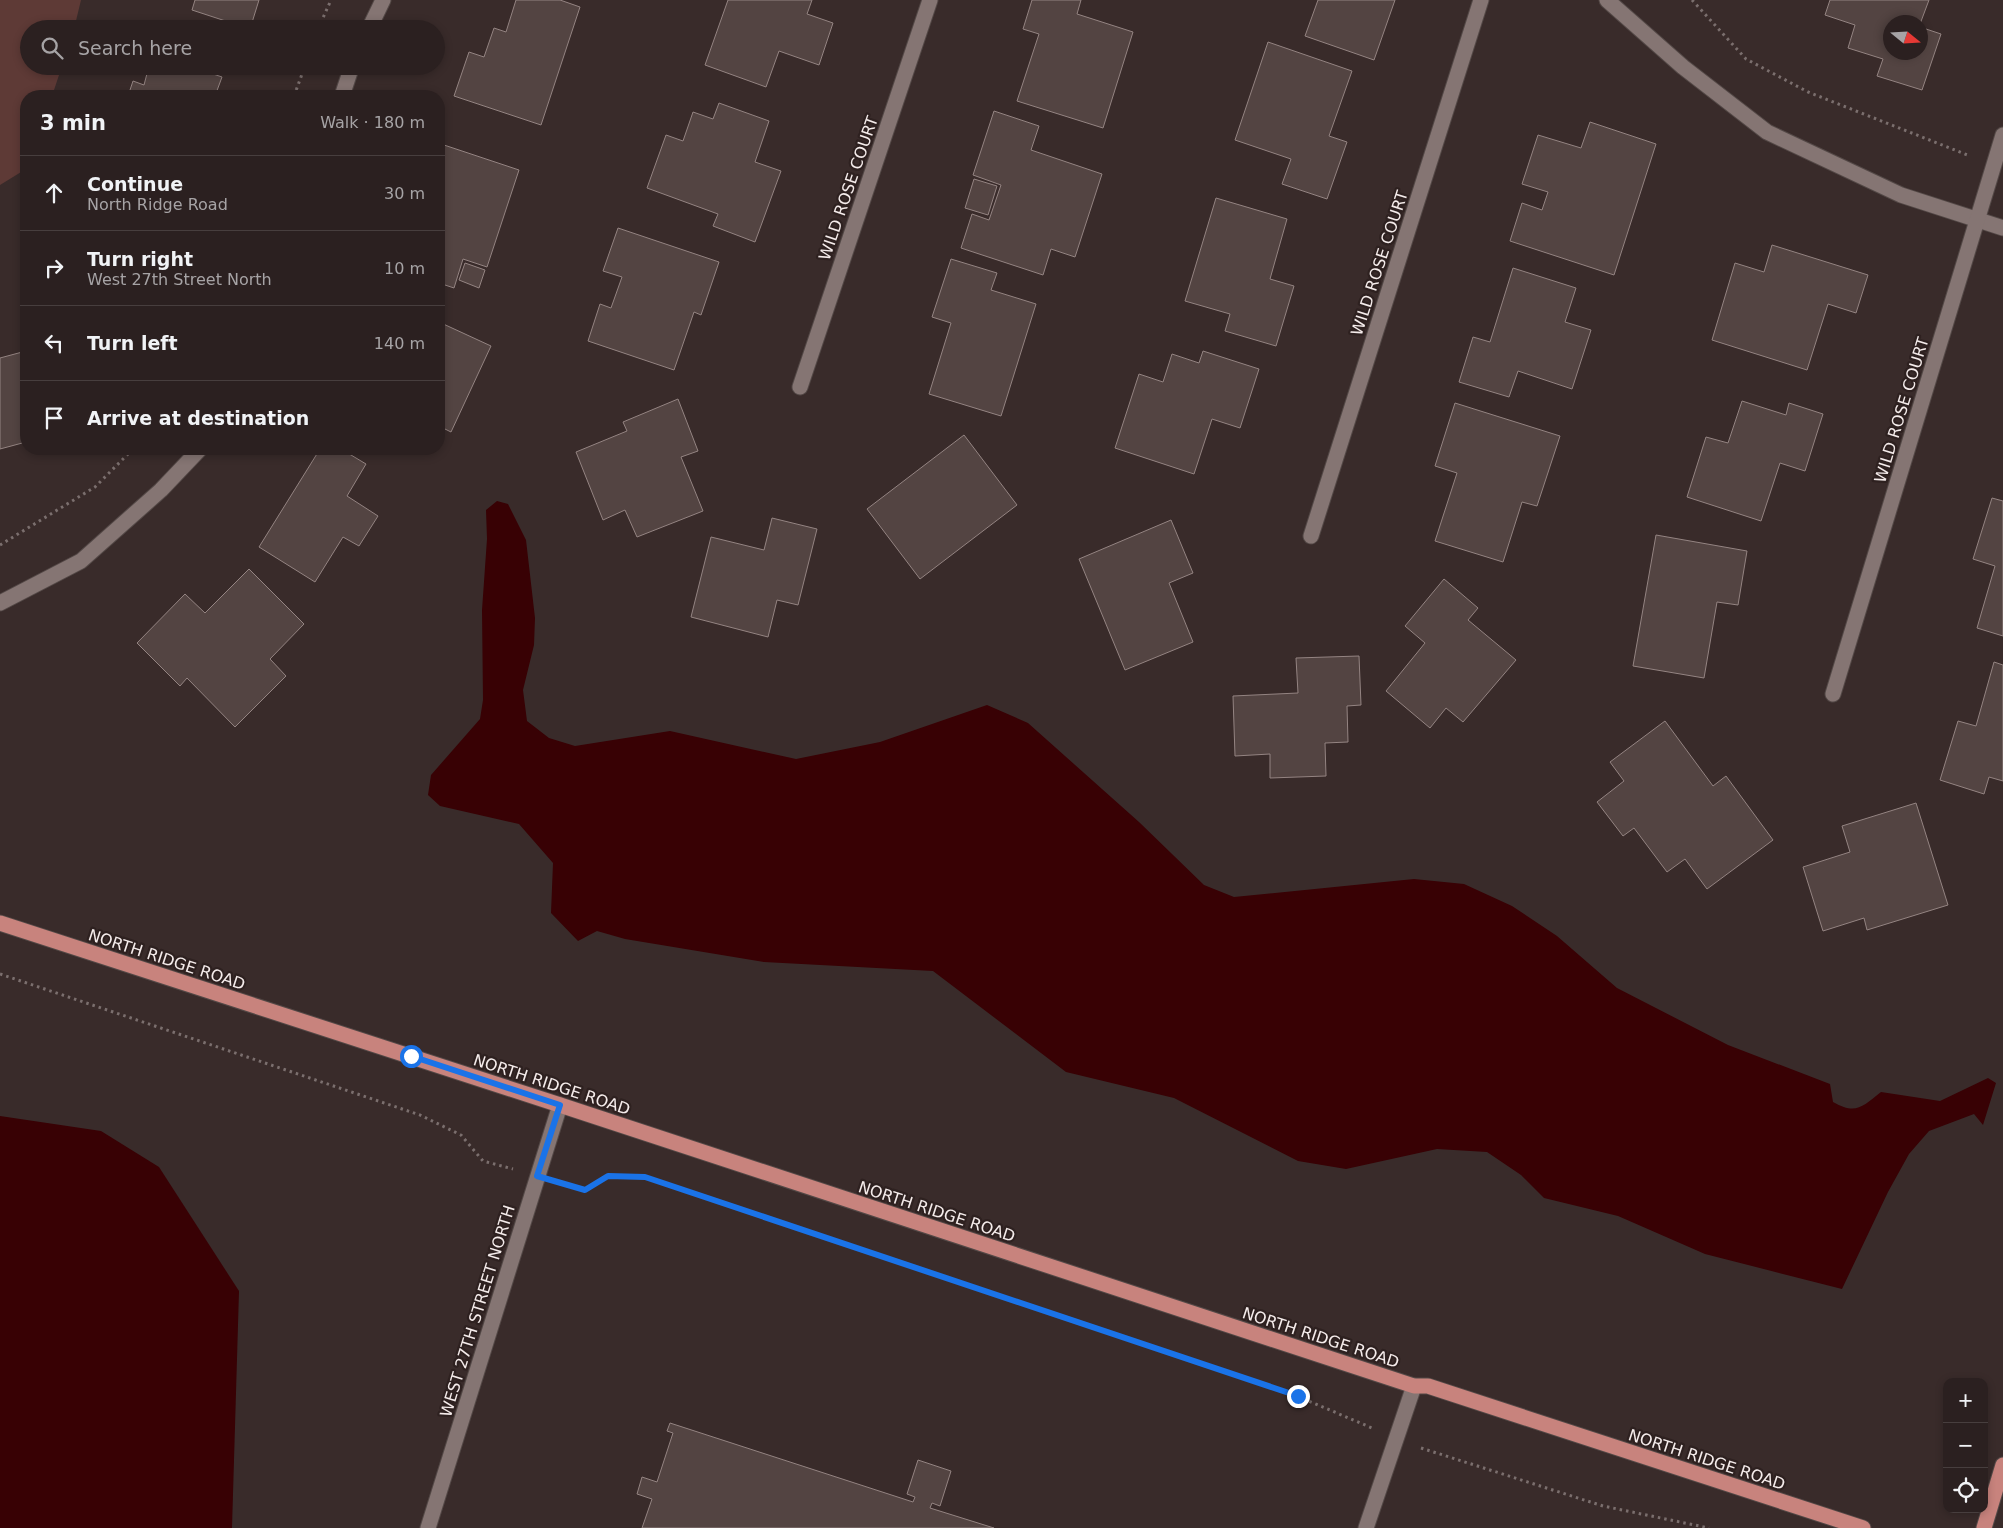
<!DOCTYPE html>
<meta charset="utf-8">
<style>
:root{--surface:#2b2020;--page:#372d2d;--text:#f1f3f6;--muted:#a6a3a5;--line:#473e3e}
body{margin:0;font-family:"DejaVu Sans",sans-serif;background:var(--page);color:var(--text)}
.controls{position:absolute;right:15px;bottom:15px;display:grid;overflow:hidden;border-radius:10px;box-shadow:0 2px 8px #0003}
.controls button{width:45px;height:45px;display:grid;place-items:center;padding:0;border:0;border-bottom:1px solid var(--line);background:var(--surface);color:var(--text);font:25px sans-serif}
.compass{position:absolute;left:1883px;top:15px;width:45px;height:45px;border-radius:50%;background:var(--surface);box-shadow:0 2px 8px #0003;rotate:108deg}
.stop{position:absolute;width:15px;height:15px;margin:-11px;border:4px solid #1a73e8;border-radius:50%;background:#fff}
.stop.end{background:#1a73e8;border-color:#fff;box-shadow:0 1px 5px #0008}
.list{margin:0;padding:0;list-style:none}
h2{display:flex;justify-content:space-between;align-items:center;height:65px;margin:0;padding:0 20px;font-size:21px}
h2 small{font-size:16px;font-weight:400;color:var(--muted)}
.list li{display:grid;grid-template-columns:32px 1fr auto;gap:15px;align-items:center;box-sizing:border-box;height:75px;padding:0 20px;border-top:1px solid var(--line)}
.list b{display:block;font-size:19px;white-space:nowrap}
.list p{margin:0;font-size:16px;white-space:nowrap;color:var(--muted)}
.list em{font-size:16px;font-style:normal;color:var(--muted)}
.icon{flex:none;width:28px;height:28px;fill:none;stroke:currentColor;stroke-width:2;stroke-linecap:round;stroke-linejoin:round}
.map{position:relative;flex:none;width:2003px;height:1528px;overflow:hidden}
.search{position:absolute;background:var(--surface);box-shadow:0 2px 8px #0003;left:20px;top:20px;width:425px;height:55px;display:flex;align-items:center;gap:12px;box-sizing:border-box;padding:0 18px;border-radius:28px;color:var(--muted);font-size:19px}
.panel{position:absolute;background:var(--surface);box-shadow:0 2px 8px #0003;left:20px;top:90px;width:425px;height:365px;border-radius:20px}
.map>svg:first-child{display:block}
.green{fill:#5e3a36}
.water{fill:#380104}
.building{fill:#534442;stroke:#948482}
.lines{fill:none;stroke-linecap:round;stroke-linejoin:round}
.minor-casing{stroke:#534846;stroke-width:17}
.major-casing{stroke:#534846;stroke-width:17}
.path{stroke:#7b6f6e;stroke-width:3;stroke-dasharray:2.5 4;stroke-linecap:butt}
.minor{stroke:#857573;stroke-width:15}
.major{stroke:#c8837d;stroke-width:15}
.route{stroke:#1a73e8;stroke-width:6}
.labels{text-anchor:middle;stroke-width:4.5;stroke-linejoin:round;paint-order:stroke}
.street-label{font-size:16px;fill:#f5eceb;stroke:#2e2120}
</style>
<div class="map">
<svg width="2003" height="1528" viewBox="0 0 2003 1528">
<rect width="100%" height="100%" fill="#392b2a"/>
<path class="green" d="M0,0H81L74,29H29V66H62L52,96H26V169L0,185Z"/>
<g class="water">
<path d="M497,501L508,504L526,540L535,618L534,645L523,690L527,721L549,738L575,746L670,731L796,759L880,742L987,705L1028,723L1139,822L1204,885L1234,897L1414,879L1464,884L1512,906L1557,936L1617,988L1728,1045L1830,1084L1833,1102C1856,1115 1862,1107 1881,1092L1940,1101L1988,1078L1996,1083L1983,1125L1974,1114L1929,1131L1909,1154L1888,1192L1842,1289L1705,1254L1618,1216L1544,1198L1521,1175L1487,1152L1437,1149L1346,1169L1298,1161L1174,1098L1066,1072L933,971L764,962L625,939L597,931L578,941L551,913L553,863L519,824L440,806L428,795L431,775L480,719L483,700L482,610L487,539L486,510Z"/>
<path d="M0,1116L101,1131L159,1167L239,1291L232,1528H0Z"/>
</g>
<g class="building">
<path d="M195,0H259L250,29L192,10Z"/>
<path d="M516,0H560L580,7L541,125L454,96L469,52L484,57L494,28L506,32Z"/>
<path d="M728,0H812L807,14L833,23L819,65L779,51L766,87L705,65Z"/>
<path d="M1032,0H1081L1077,14L1133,32L1103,128L1017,101L1039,34L1023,29Z"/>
<path d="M1318,0H1395L1374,60L1305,36Z"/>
<path d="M1830,0H1929L1920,24V22H1890V52H1920V27L1941,34L1922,90L1877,76L1883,59L1848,48L1855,25L1825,15Z"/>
<path d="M1268,42L1352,71L1329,136L1347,142L1327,199L1282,184L1291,159L1235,140Z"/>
<path d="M149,66H190L222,77L215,96H128L133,81L144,85Z"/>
<path d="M719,103L769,121L755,162L781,171L755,242L713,226L718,214L647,188L666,135L683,141L693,112L713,119Z"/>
<path d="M994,111L1039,126L1031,150L1102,174L1075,257L1051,249L1043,275L961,248L972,214L989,220L1001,185L973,175Z"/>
<path d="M1590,122L1656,144L1614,275L1510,241L1522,203L1542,210L1548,192L1522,184L1538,135L1581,148Z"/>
<path d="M441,144L519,170L487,267L463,259L454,288L439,283V152Z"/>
<path d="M974,179L997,186L988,215L965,208Z"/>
<path d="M1216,198L1287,219L1270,279L1294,286L1276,346L1225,331L1230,314L1185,301Z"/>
<path d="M618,228L719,262L701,315L694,312L674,370L588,341L600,304L611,308L622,277L603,271Z"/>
<path d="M1772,245L1868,275L1856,313L1828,304L1807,370L1712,340L1735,263L1764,272Z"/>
<path d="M951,259L997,273L991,290L1036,304L1001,416L929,394L951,323L932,317Z"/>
<path d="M465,263L485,270L479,288L459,280Z"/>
<path d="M1513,268L1576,288L1565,322L1591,330L1572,389L1518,371L1509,397L1459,382L1473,337L1490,342Z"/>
<path d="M439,322L491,346L451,432L439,426Z"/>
<path d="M26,351V442L0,449V358Z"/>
<path d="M1203,351L1259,369L1240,428L1212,419L1194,474L1115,448L1139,374L1163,382L1172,354L1199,363Z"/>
<path d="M678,399L698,451L681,457L703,511L637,537L625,510L603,520L576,452L627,431L623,422Z"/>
<path d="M1742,401L1786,415L1789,403L1823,414L1805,471L1780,463L1761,521L1687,497L1706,437L1728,443Z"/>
<path d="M1455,403L1560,436L1537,506L1522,502L1503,562L1435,541L1457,473L1435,466Z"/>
<path d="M964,435L1017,505L920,579L867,509Z"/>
<path d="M320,449H341L366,464L347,496L378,516L359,546L343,537L315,582L259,547Z"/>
<path d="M1992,498L2003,501V636L1977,628L1995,566L1973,559Z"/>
<path d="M772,518L817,529L798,605L777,600L768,637L691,617L711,537L764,550Z"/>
<path d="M1171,520L1193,573L1169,583L1193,642L1125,670L1079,559Z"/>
<path d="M1656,535L1747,551L1738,605L1717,602L1704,678L1633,666Z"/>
<path d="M249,569L304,624L270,659L286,676L235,727L187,678L180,686L137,643L185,594L205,613Z"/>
<path d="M1444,579L1478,608L1468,620L1516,660L1463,722L1446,708L1430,728L1386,691L1425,643L1405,626Z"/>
<path d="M1359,656L1361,705L1347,706L1348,742L1325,743L1326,776L1270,778V754L1235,756L1233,696L1298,693L1296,658Z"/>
<path d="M1994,662L2003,665V781L1989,777L1984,794L1940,780L1958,721L1976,726Z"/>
<path d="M1665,721L1713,786L1726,776L1773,840L1707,889L1685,859L1667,872L1634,828L1623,836L1597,802L1624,781L1610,762Z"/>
<path d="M1916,803L1948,905L1867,930L1864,918L1823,931L1803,867L1850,852L1842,826Z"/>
<path d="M670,1423L913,1502L915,1497L907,1494L918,1460L951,1471L940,1506L932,1503L930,1508L994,1528H642L652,1499L637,1494L642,1477L657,1482L673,1433L667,1431Z"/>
</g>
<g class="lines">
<g class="minor-casing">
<g id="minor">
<path d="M1607,0L1683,67L1767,132L1901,195L2003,228"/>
<path d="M369,29L383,0"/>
<path d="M342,96L352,66"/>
<path d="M800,387L930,0"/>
<path d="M1311,536L1481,0"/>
<path d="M0,603L81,561L161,490L200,449"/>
<path d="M1833,694L2003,135"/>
<path d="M428,1528L560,1105"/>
<path d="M1366,1528L1414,1386"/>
</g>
</g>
<g class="major-casing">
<g id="major">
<path d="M0,923L560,1105L1414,1386H1428L1863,1528"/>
<path d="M1984,1528L2003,1465"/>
</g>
</g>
<g class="path">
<path d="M1692,0L1746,59L1808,92L1970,156"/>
<path d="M318,29L331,0"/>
<path d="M294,96L305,66"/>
<path d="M0,545L95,487L133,449"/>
<path d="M0,974L420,1115L461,1135L483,1161L513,1169"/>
<path d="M564,1184L585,1190L608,1177H645L1297,1396L1372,1428"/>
<path d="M1421,1448L1603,1506L1709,1528"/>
</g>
<use href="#minor" class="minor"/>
<use href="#major" class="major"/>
</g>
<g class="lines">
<path class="route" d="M411,1056L560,1105L537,1176L585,1190L608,1176L645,1177L1298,1396"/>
</g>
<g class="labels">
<g class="street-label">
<text transform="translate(848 188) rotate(-71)" y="6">WILD ROSE COURT</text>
<text transform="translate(1379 263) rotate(-72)" y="6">WILD ROSE COURT</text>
<text transform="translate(1901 410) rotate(-73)" y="6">WILD ROSE COURT</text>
<text transform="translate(167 959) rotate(18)" y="6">NORTH RIDGE ROAD</text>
<text transform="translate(552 1084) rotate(18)" y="6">NORTH RIDGE ROAD</text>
<text transform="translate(937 1211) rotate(18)" y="6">NORTH RIDGE ROAD</text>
<text transform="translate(477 1311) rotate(-73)" y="6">WEST 27TH STREET NORTH</text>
<text transform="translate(1321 1337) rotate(18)" y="6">NORTH RIDGE ROAD</text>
<text transform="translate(1707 1459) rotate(18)" y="6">NORTH RIDGE ROAD</text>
</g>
</g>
</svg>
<div class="controls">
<button>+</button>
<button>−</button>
<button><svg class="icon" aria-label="locate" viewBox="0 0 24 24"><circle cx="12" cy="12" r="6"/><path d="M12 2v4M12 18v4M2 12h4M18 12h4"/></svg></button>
</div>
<svg class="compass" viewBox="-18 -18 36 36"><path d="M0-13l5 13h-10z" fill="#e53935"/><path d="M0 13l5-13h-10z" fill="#a6a3a5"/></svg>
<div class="stop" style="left:411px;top:1056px"></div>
<div class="stop end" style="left:1298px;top:1396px"></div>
<div class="search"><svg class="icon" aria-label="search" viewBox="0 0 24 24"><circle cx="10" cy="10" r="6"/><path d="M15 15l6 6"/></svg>Search here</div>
<section class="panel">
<h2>3 min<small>Walk · 180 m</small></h2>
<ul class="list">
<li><svg class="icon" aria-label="ahead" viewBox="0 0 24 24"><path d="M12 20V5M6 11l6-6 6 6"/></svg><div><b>Continue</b><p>North Ridge Road</p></div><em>30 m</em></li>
<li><svg class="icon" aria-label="right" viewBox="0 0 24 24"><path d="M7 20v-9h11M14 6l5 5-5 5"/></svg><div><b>Turn right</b><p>West 27th Street North</p></div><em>10 m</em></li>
<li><svg class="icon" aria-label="left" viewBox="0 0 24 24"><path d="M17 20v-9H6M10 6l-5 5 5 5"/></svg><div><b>Turn left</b></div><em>140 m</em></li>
<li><svg class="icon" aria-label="arrive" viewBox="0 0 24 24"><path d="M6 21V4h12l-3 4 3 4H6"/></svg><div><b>Arrive at destination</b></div></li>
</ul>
</section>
</div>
